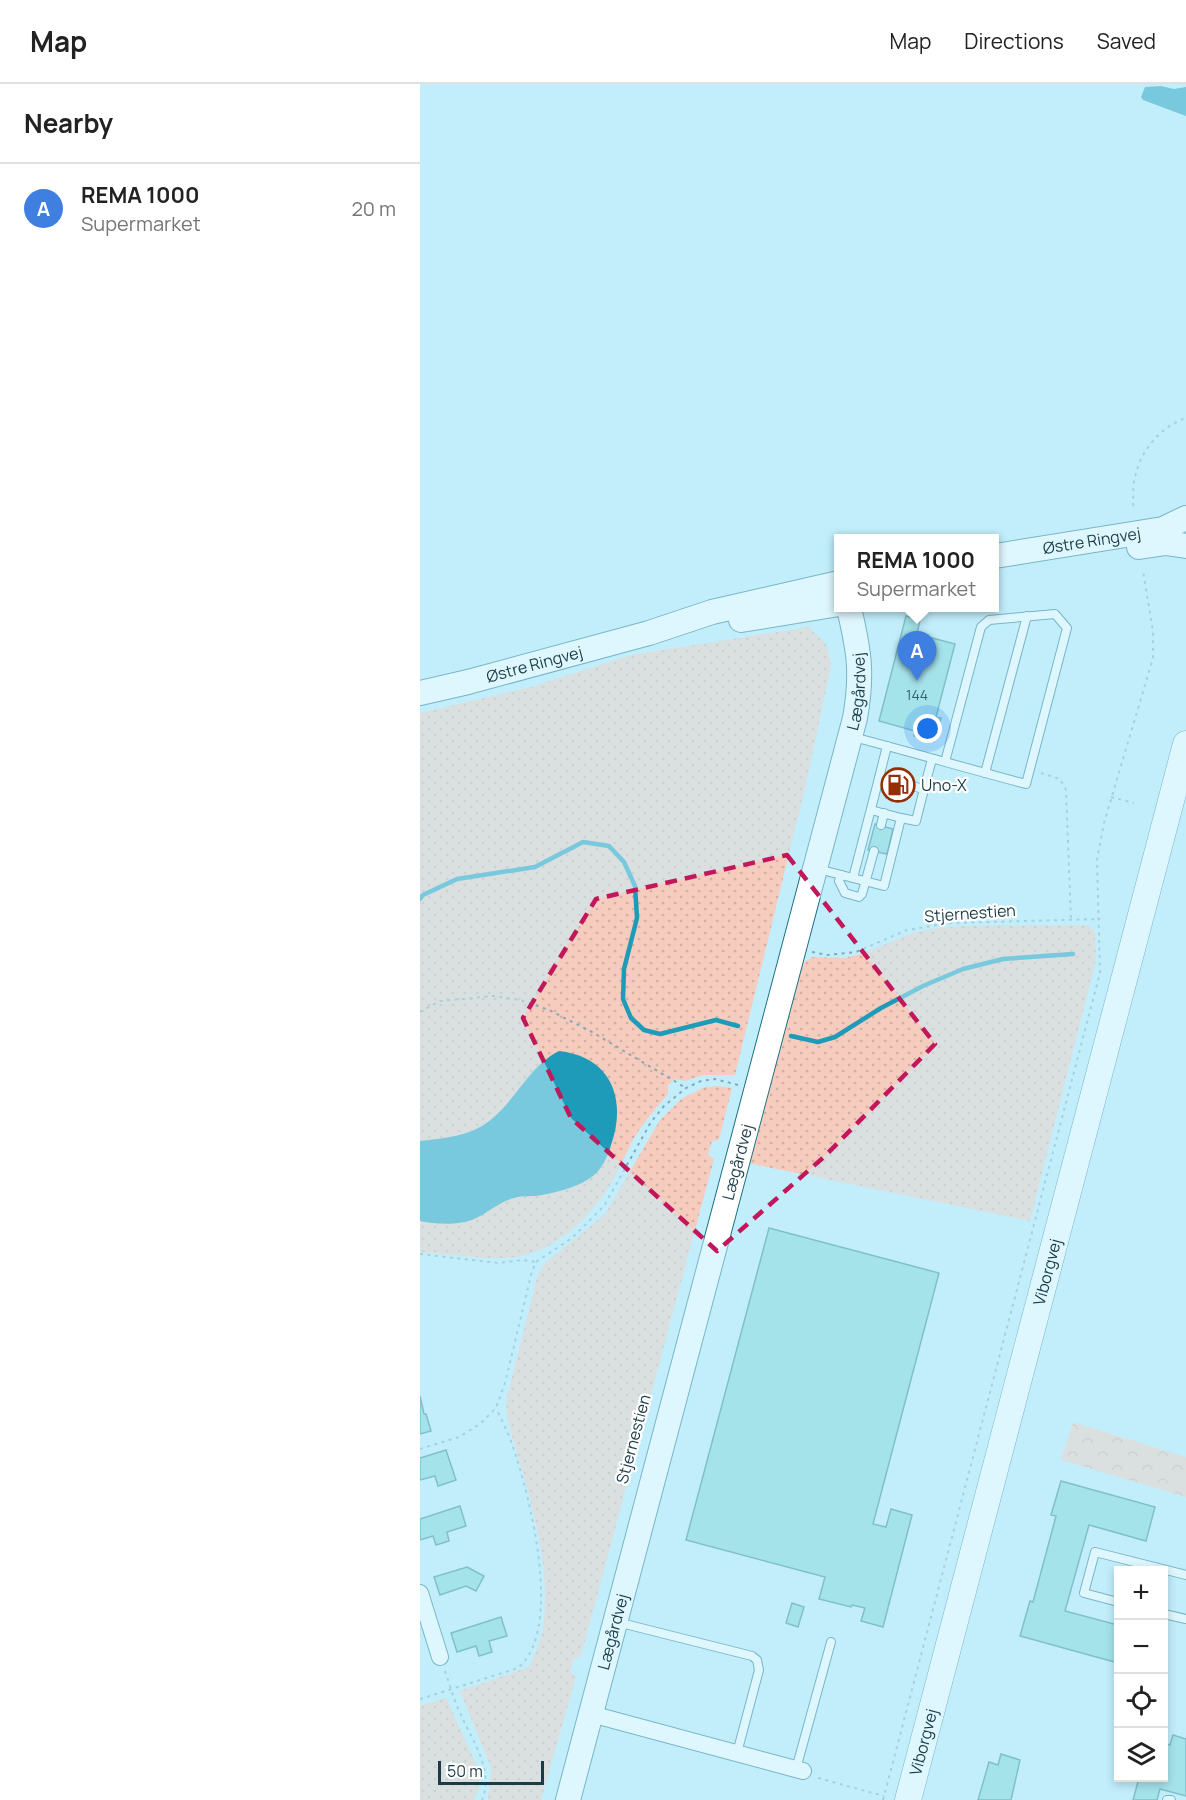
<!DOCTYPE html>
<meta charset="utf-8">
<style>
:root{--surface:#fff;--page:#f6f6f6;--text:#222;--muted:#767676;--line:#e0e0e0;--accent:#ea580c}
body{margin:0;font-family:Manrope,sans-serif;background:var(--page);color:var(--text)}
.controls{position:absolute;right:18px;bottom:18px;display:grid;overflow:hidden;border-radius:0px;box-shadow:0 3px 9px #0003}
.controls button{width:54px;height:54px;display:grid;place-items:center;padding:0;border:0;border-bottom:2px solid var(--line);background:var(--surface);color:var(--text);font:30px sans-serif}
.scale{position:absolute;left:18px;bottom:15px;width:106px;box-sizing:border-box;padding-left:6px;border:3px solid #1b3c45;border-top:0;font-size:16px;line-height:21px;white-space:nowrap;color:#1b3c45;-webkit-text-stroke:4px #fff;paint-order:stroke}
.you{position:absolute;left:508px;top:645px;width:21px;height:21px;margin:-15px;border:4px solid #fff;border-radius:50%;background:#1a73e8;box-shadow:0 0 0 9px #1a73e833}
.badge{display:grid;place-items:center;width:39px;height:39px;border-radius:50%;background:var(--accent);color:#fff;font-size:20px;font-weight:700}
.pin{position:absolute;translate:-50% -50px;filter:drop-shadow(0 2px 3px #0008)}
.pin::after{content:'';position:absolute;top:32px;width:21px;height:18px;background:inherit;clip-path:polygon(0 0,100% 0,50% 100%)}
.popup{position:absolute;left:414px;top:450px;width:165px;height:78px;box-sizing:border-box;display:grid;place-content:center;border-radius:0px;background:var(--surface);filter:drop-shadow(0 2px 4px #0005);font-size:20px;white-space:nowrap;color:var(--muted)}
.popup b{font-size:22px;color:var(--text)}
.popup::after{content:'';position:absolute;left:50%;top:100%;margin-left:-12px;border:12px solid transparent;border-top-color:var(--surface)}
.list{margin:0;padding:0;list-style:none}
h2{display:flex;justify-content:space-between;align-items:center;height:78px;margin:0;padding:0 24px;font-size:26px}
h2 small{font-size:20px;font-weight:400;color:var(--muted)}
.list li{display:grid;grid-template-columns:39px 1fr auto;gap:18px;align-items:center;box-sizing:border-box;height:90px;padding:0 24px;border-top:2px solid var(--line)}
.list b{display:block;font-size:22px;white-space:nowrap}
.list p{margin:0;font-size:20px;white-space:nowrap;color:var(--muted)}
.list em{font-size:20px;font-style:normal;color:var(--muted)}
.icon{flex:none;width:33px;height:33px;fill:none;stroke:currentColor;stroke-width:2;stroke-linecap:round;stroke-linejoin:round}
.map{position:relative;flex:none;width:766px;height:1716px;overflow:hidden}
header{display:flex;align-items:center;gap:36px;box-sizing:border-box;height:84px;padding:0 30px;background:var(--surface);border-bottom:2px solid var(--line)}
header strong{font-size:28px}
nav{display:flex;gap:33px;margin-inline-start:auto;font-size:21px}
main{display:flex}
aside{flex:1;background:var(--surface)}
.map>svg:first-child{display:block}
.green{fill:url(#green-dots)}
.forest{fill:url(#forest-crowns)}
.water{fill:#1d9bb8}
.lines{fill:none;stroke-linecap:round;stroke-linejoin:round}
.stream{stroke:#1d9bb8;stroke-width:4.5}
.building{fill:#80d4d8;stroke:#2f888b;stroke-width:1.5}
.lane-casing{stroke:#1d7085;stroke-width:10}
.street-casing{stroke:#1d7085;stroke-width:18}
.secondary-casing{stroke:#1d7085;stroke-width:26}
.primary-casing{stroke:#1d7085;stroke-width:27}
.path{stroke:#83aab6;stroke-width:2;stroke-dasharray:3 4.5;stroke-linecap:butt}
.lane{stroke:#fff;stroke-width:8}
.street{stroke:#fff;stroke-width:16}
.secondary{stroke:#fff;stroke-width:24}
.primary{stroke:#fff;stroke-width:26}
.marked{fill:none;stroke:#c2185b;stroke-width:4.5;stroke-dasharray:12 8;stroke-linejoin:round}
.labels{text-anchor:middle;stroke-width:4.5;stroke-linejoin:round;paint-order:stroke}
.number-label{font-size:14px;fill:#34626a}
.street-label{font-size:16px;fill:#1b3c45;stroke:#fff}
.poi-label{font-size:16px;fill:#1b3c45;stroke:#fff;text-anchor:start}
</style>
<header>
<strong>Map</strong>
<nav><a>Map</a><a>Directions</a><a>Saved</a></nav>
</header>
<main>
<aside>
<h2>Nearby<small></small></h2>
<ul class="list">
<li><span class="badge" style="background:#3f7fe0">A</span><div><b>REMA 1000</b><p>Supermarket</p></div><em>20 m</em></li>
</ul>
</aside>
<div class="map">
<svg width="766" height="1716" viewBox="0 0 766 1716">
<defs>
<pattern id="green-dots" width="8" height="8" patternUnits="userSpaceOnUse" patternTransform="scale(1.5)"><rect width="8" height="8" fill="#f6ccbe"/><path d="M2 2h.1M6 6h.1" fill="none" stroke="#d2b0a5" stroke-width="1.8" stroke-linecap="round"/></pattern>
<pattern id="forest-crowns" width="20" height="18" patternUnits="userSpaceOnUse" patternTransform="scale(1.5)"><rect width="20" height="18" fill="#f6ccbe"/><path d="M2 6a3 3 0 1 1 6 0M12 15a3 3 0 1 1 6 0" fill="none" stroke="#d2b0a5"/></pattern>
</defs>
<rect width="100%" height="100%" fill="#c2eefc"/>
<g class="green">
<path d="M389,543L407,561L411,582L387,696L315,991H284L265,997L255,995L248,1001V1010C236,1024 224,1038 214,1054C205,1070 199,1088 189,1103C166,1138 131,1171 87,1174C61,1175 27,1170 0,1168V629L111,603L211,571Z"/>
<path d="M668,841L675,848L676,876L610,1137L328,1079L382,880L392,873L425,874L444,869L490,850L511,845L541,842Z"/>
<path d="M298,1002L312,1004L299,1056L292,1057L288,1071L294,1075L161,1572L154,1575L150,1587L156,1593L121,1716H68L71,1684L40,1607L109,1583C114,1571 121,1558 123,1544C133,1473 105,1401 87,1333L86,1317L118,1190L124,1180L185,1130L240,1036L261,1015L285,1003Z"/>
<path d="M26,1614L60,1688L59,1704L54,1716H0V1622Z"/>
</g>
<path class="forest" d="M653,1338L766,1373V1413L641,1376Z"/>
<g class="water">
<path d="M741,2L754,5L766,3V32L723,16L721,13L725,3Z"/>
<path d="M139,967C192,973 207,1016 191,1061C188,1072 182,1085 173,1092C159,1103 138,1108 122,1111C113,1113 103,1111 94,1114C77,1118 63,1134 45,1138C31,1141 14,1140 0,1137V1057C26,1054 54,1052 74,1033C98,1012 110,982 139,967Z"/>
</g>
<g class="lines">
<g class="stream">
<path d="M0,815L3,811L37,795L115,783L163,758L189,762L204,778L215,802L217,834L204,885L203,915L211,934L224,946L240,950L296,936L318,942"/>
<path d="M371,952L398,958L415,953L461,924L503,902L543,885L583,875L653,870"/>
</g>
</g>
<g class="building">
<path d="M486,532L500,536L497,550L535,560L516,633L521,634L514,657L494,652L495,647L459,637Z"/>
<path d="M474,684L489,688L481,717L466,714Z"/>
<path d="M455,740L473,745L467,770L448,766Z"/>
<path d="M349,1144L519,1189L453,1440L466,1443L471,1425L492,1431L463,1543L441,1537L445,1524L432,1521L431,1523L399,1515L405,1493L266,1456Z"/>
<path d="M0,1312L4,1330H6L11,1347L0,1350Z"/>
<path d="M26,1366L36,1396L18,1402L15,1392L0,1396V1374Z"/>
<path d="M641,1397L735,1423L726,1457L669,1441L645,1527L698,1541V1579L600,1552L610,1517L613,1518L636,1432L631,1431Z"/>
<path d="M40,1422L46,1442L27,1448L29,1457L16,1461L13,1452L0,1456V1435Z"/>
<path d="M47,1483L64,1492L56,1507L46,1502L20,1511L14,1493Z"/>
<path d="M372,1519L384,1523L378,1543L366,1539Z"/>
<path d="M81,1533L87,1552L69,1557L72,1568L59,1572L56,1562L37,1568L31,1549Z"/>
<path d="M753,1651L766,1655V1712L740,1705L737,1716H713L719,1694H744V1659L750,1661Z"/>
<path d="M581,1670L600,1676L591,1716H558L569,1678L578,1681Z"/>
</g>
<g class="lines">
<g class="lane-casing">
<g id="lane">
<path d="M433,653C491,668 549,685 606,700L647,544L635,530L569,536L561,543L525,678"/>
<path d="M565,689L607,532"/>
<path d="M459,694L467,662"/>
<path d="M504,705L512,675"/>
<path d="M461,741L464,729"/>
<path d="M398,785L464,802L481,734L451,726"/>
<path d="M421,791L419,797L425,809L439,813L442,810L454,767"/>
<path d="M433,794L459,694L504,705L496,737L481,734"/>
<path d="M698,1518L664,1509L675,1468L766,1491"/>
<path d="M744,1530L766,1535"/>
<path d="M197,1538L332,1572L337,1576L339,1586L317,1669"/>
<path d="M376,1685L411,1558"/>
<path d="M747,1716H751"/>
</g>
</g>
<g class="street-casing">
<g id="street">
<path d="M0,1509L20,1573"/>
<path d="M171,1630L383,1687"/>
</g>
</g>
<g class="secondary-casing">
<g id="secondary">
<path d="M719,463L746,459L766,462"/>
<path id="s1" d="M575,472L743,445L766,434"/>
<path d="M321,536L419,520"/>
<path id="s2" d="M0,609L48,598L229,549L292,528L419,499"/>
<path id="s3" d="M148,1716L435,634C443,589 439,567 429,524"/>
</g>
</g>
<g class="primary-casing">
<g id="primary">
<path id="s4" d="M488,1716L766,660"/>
</g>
</g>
<g class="path">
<path d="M713,422C714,413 712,402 715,393C721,366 740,343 766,334"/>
<path d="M621,689L640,695L646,706L651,835"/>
<path d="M691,713L714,719"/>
<path d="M392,868L407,871L436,868L487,846L530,839L680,835"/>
<path d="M0,928L20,917L73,912L100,916L129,926L172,948L266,1004"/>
<path d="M0,1170L78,1179L103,1176L116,1178"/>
<path d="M0,1365L39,1353L60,1340L76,1324L85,1299L112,1187L116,1178L152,1154L184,1122L231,1038L244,1022L266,1004L281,997L295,995L318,1001"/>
<path d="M25,1587C30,1601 34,1617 41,1631C53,1658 74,1686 62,1716"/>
<path d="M0,1615L98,1584C144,1545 110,1413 93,1363C89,1350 82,1337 76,1324"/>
<path d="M398,1694L464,1712"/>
<path d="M463,1716L680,889L677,776L684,739L733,574V547L723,487"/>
</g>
<use href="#lane" class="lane"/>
<use href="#street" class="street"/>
<use href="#secondary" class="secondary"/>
<use href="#primary" class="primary"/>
</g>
<path d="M0 0H766V1716H0ZM367,771L515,960L405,1072L297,1167L151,1034L103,934L176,815Z" fill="#c2eefc" fill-opacity=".55" fill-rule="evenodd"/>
<path class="marked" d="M367,771L515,960L405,1072L297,1167L151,1034L103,934L176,815Z"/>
<defs>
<g id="fuel-ring" transform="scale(1.725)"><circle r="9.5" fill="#fff" stroke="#952f03" stroke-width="1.5"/><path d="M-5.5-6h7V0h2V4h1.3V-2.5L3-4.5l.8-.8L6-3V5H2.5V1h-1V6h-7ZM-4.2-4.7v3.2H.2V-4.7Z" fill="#952f03"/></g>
</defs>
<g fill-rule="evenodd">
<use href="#fuel-ring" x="478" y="701"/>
</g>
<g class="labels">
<g class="number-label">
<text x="497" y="616">144</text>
</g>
<g class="street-label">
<text dy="6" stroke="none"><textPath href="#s1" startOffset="98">Østre Ringvej</textPath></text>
<text dy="6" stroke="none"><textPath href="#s2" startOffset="118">Østre Ringvej</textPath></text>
<text dy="6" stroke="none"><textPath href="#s3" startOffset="1146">Lægårdvej</textPath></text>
<text transform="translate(550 829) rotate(-4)" y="6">Stjernestien</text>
<text dy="6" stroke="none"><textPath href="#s3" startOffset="660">Lægårdvej</textPath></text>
<text dy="6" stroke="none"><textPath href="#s4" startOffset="546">Viborgvej</textPath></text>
<text transform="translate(213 1355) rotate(-75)" y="6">Stjernestien</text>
<text dy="6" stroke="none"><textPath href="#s3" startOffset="174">Lægårdvej</textPath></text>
<text dy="6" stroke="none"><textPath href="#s4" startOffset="60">Viborgvej</textPath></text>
</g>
<g class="poi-label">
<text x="501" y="707">Uno-X</text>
</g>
</g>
</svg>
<div class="controls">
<button>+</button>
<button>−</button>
<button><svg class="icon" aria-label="locate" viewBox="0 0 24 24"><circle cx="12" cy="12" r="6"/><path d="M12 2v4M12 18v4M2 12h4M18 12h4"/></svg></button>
<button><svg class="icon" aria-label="layers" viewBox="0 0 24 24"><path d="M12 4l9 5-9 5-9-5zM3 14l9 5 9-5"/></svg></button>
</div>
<div class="scale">50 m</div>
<div class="you"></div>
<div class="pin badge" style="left:497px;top:597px;background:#3f7fe0">A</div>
<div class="popup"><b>REMA 1000</b>Supermarket</div>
</div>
</main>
